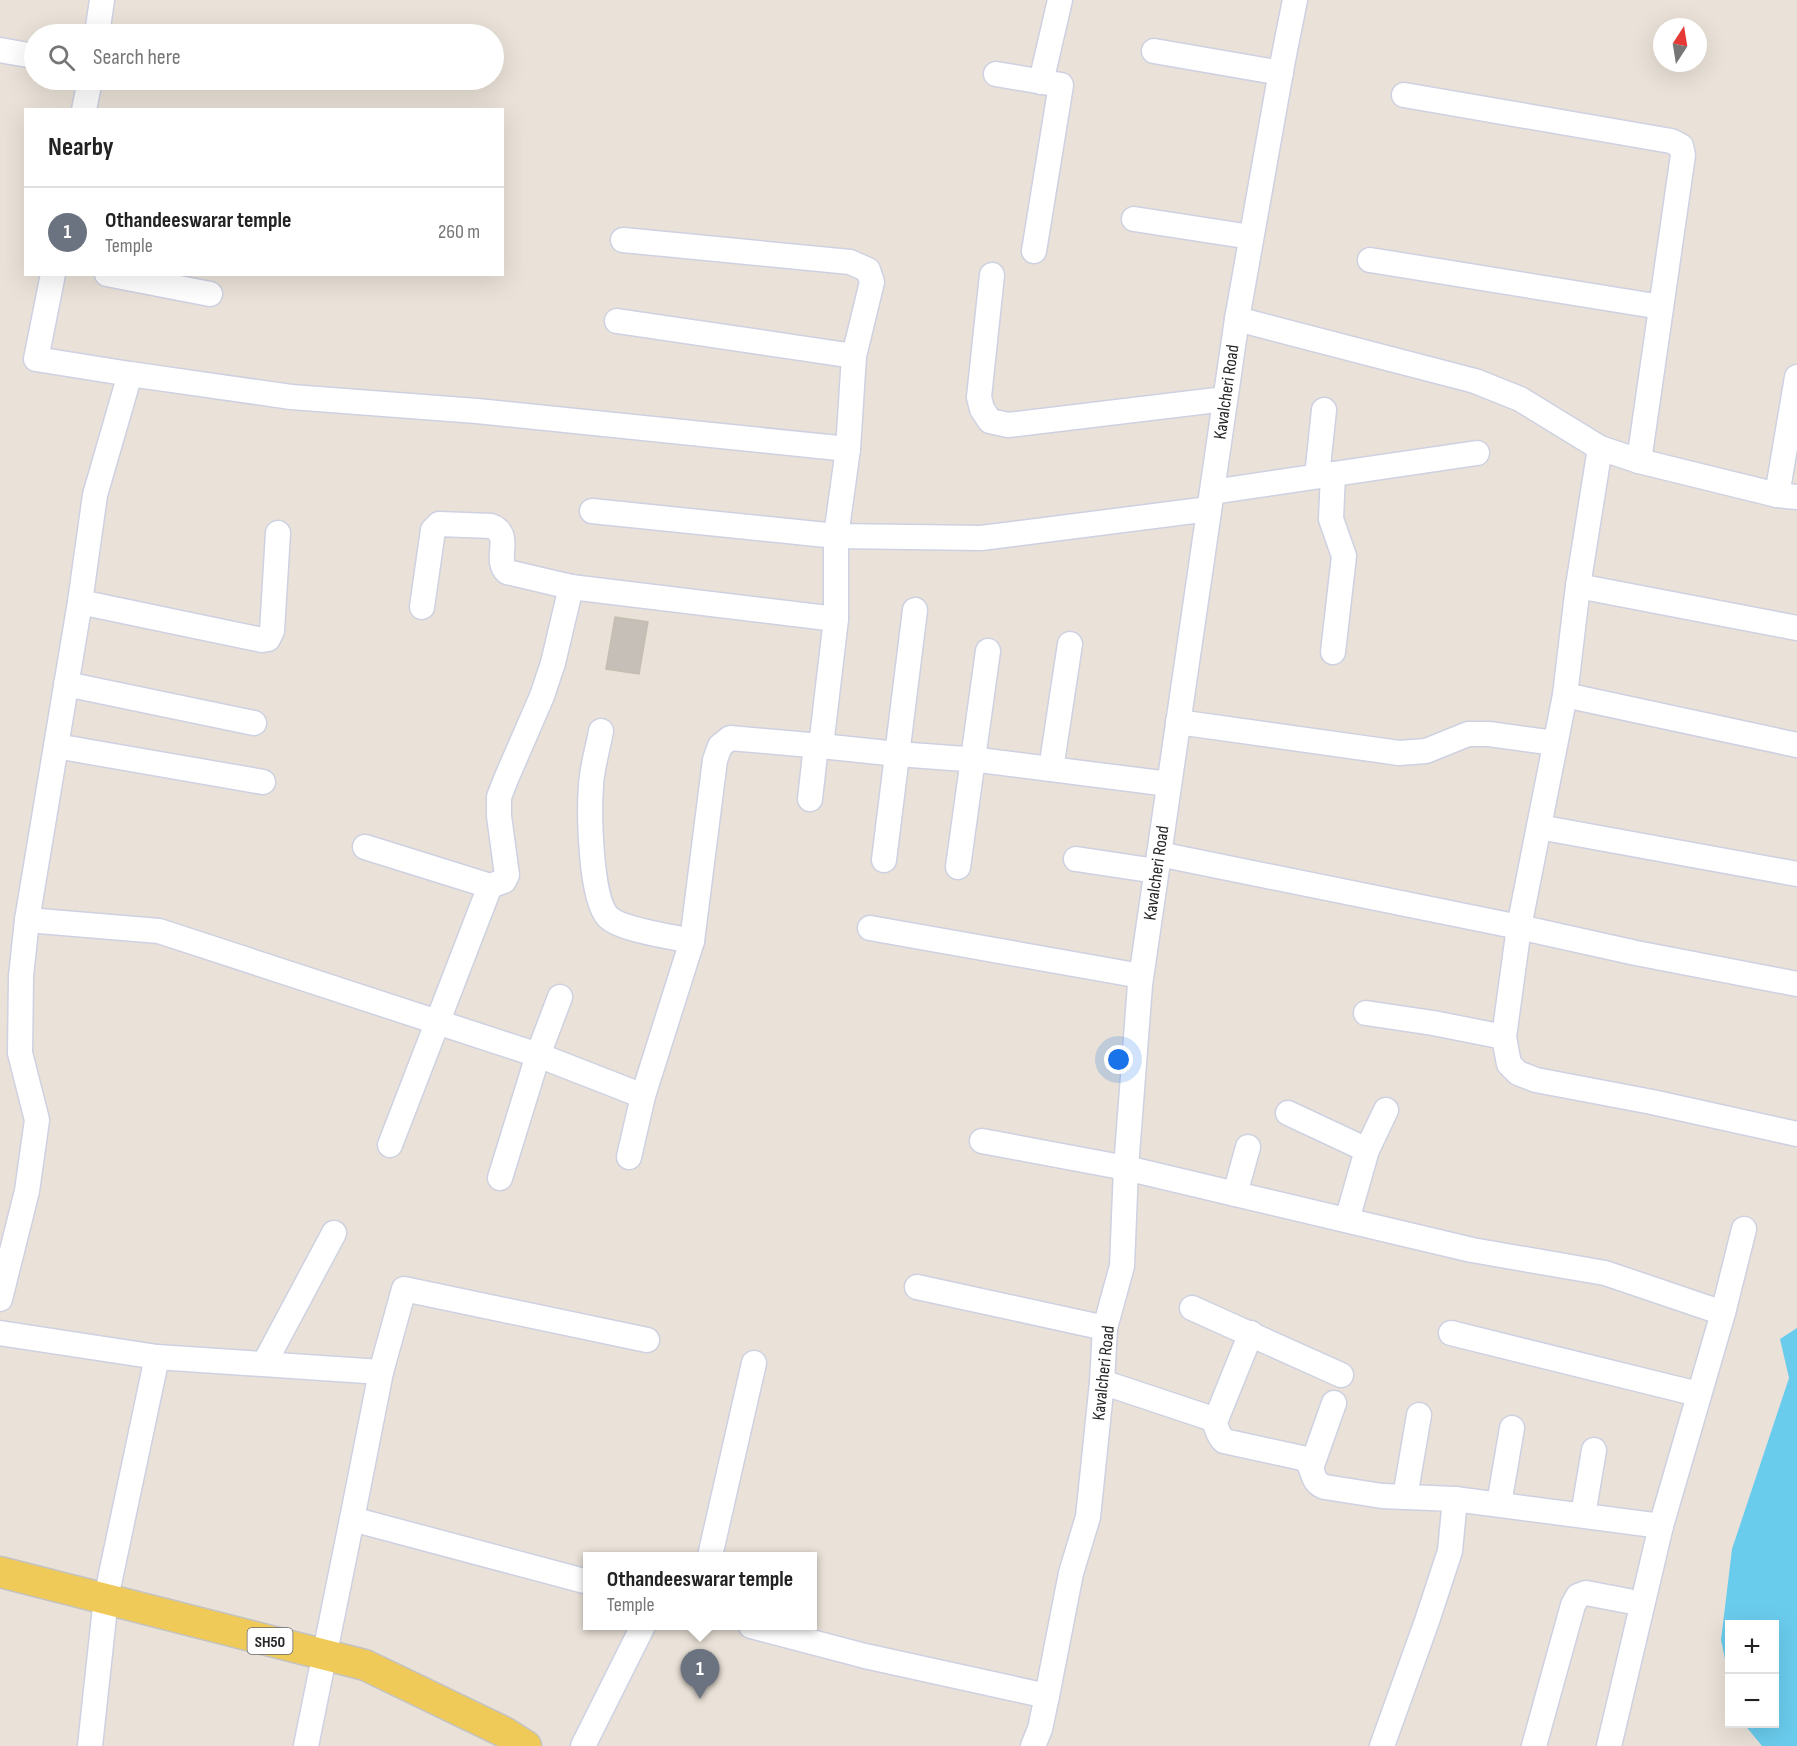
<!DOCTYPE html>
<meta charset="utf-8">
<style>
:root{--surface:#fff;--page:#f6f6f6;--text:#222;--muted:#767676;--line:#e0e0e0;--accent:#365df9}
body{margin:0;font-family:"Sofia Sans Condensed",sans-serif;background:var(--page);color:var(--text)}
.controls{position:absolute;right:18px;bottom:18px;display:grid;overflow:hidden;border-radius:0px;box-shadow:0 6px 24px #0002}
.controls button{width:54px;height:54px;display:grid;place-items:center;padding:0;border:0;border-bottom:2px solid var(--line);background:var(--surface);color:var(--text);font:30px sans-serif}
.compass{position:absolute;left:1653px;top:18px;width:54px;height:54px;border-radius:50%;background:var(--surface);box-shadow:0 6px 24px #0002;rotate:12deg}
.you{position:absolute;left:1119px;top:1060px;width:21px;height:21px;margin:-15px;border:4px solid #fff;border-radius:50%;background:#1a73e8;box-shadow:0 0 0 9px #1a73e833}
.badge{display:grid;place-items:center;width:39px;height:39px;border-radius:50%;background:var(--accent);color:#fff;font-size:20px;font-weight:700}
.pin{position:absolute;translate:-50% -50px;filter:drop-shadow(0 2px 3px #0008)}
.pin::after{content:'';position:absolute;top:32px;width:21px;height:18px;background:inherit;clip-path:polygon(0 0,100% 0,50% 100%)}
.popup{position:absolute;left:583px;top:1552px;width:234px;height:78px;box-sizing:border-box;display:grid;place-content:center;border-radius:0px;background:var(--surface);filter:drop-shadow(0 2px 4px #0005);font-size:20px;white-space:nowrap;color:var(--muted)}
.popup b{font-size:22px;color:var(--text)}
.popup::after{content:'';position:absolute;left:50%;top:100%;margin-left:-12px;border:12px solid transparent;border-top-color:var(--surface)}
.list{margin:0;padding:0;list-style:none}
h2{display:flex;justify-content:space-between;align-items:center;height:78px;margin:0;padding:0 24px;font-size:26px}
h2 small{font-size:20px;font-weight:400;color:var(--muted)}
.list li{display:grid;grid-template-columns:39px 1fr auto;gap:18px;align-items:center;box-sizing:border-box;height:90px;padding:0 24px;border-top:2px solid var(--line)}
.list b{display:block;font-size:22px;white-space:nowrap}
.list p{margin:0;font-size:20px;white-space:nowrap;color:var(--muted)}
.list em{font-size:20px;font-style:normal;color:var(--muted)}
.icon{flex:none;width:33px;height:33px;fill:none;stroke:currentColor;stroke-width:2;stroke-linecap:round;stroke-linejoin:round}
.map{position:relative;flex:none;width:1797px;height:1746px;overflow:hidden}
.search{position:absolute;background:var(--surface);box-shadow:0 6px 24px #0002;left:24px;top:24px;width:480px;height:66px;display:flex;align-items:center;gap:15px;box-sizing:border-box;padding:0 21px;border-radius:33px;color:var(--muted);font-size:22px}
.panel{position:absolute;background:var(--surface);box-shadow:0 6px 24px #0002;left:24px;top:108px;width:480px;height:168px;border-radius:0px}
.map>svg:first-child{display:block}
.water{fill:#6acced}
.building{fill:#c5bfb8;stroke:#c5beb2;stroke-width:1.5}
.lines{fill:none;stroke-linecap:round;stroke-linejoin:round}
.minor-casing{stroke:#ced1e1;stroke-width:27}
.major-casing{stroke:#c3c3c3;stroke-width:33}
.minor{stroke:#fff;stroke-width:24}
.major{stroke:#f0ca58;stroke-width:30}
.labels{text-anchor:middle;stroke-width:4.5;stroke-linejoin:round;paint-order:stroke}
.shield{fill:#fff;stroke:#686868;stroke-width:1.5}
.shield-label{font-size:16px;font-weight:bold;fill:#272727}
.street-label{font-size:18px;fill:#272727;stroke:#fff}
</style>
<div class="map">
<svg width="1797" height="1746" viewBox="0 0 1797 1746">
<rect width="100%" height="100%" fill="#eae2d8"/>
<path class="water" d="M1797,1328V1746H1762L1744,1724H1774V1624H1730L1729,1678L1721,1640L1732,1549L1789,1378L1780,1339Z"/>
<path class="building" d="M615,617L648,622L639,674L606,669Z"/>
<g class="lines">
<g class="minor-casing">
<g id="minor">
<path d="M97,34L102,0"/>
<path d="M0,50L34,56"/>
<path d="M1154,51L1281,73"/>
<path d="M996,74L1061,85L1034,251"/>
<path d="M1041,82L1060,0"/>
<path d="M1404,95L1671,141L1681,146L1683,155L1639,461"/>
<path d="M84,110L90,80"/>
<path d="M1134,219L1251,237"/>
<path d="M623,240L850,262L868,270L872,282L854,356L848,449L836,536V619L821,746L730,738L720,746L715,760L692,941L643,1096L629,1157"/>
<path d="M1370,260L1661,307"/>
<path d="M107,274L210,294"/>
<path d="M992,275L979,397L982,409L990,421L1008,425L1225,399"/>
<path d="M1237,319L1475,381L1520,399L1600,448L1639,461L1777,495L1797,497"/>
<path d="M617,321L854,356"/>
<path d="M130,374L291,397L477,411L848,449"/>
<path d="M1600,448L1578,586L1565,695L1519,927L1504,1037L1509,1064L1518,1073L1536,1080L1652,1102L1797,1134"/>
<path d="M1317,476L1324,410"/>
<path d="M1212,492L1477,453"/>
<path d="M1777,495L1797,377"/>
<path d="M592,511L836,536L981,538L1209,509"/>
<path d="M1578,586L1797,628"/>
<path d="M80,602L262,640L268,639L272,631L278,533"/>
<path d="M422,607L433,530L439,524L491,526C514,535 493,559 507,572L571,587"/>
<path d="M1333,652L1344,556L1331,519L1333,474"/>
<path d="M66,684L254,723"/>
<path d="M1565,695L1797,745"/>
<path d="M1178,722L1399,753L1426,751L1468,734H1489L1555,743"/>
<path d="M601,731C598,748 592,767 591,785C589,812 590,898 608,917C621,930 674,937 692,941"/>
<path d="M56,746L263,782"/>
<path d="M821,746L897,754L979,760L1169,784"/>
<path d="M1051,769L1070,644"/>
<path d="M810,799L816,746"/>
<path d="M1539,827L1797,874"/>
<path d="M365,847L490,886L390,1145"/>
<path d="M1159,854L1519,927L1636,953L1797,984"/>
<path d="M1076,859L1156,871"/>
<path d="M884,860L915,610"/>
<path d="M958,867L988,651"/>
<path d="M490,886L504,881L507,875L499,816V797L506,779L542,696L553,663L571,587L836,619"/>
<path d="M27,920L159,931L538,1055L643,1096"/>
<path d="M870,928L1141,976"/>
<path d="M1366,1013L1433,1023L1504,1037"/>
<path d="M1288,1113L1367,1150L1347,1220"/>
<path d="M982,1141L1126,1168L1472,1250L1605,1273L1723,1313"/>
<path d="M1367,1150L1386,1110"/>
<path d="M500,1178L538,1055L560,997"/>
<path d="M1235,1194L1248,1147"/>
<path d="M917,1287L1105,1328"/>
<path d="M0,1299L27,1191L37,1120L20,1053L21,976L27,920L80,602L95,495L130,374L36,359L53,274"/>
<path d="M1192,1308L1341,1375"/>
<path d="M0,1333L157,1357L381,1372L404,1289L647,1340"/>
<path d="M1451,1333L1698,1394"/>
<path d="M264,1364L334,1233"/>
<path d="M381,1372L352,1519L588,1582"/>
<path d="M1102,1382L1210,1418C1218,1424 1216,1434 1224,1441L1302,1458L1308,1462C1314,1472 1312,1483 1325,1487L1382,1496L1455,1499L1661,1526"/>
<path d="M1215,1422L1251,1333"/>
<path d="M1311,1468L1334,1403"/>
<path d="M1405,1497L1419,1415"/>
<path d="M1499,1504L1512,1428"/>
<path d="M1583,1515L1594,1450"/>
<path d="M710,1556L754,1363"/>
<path d="M751,1626L865,1656L1047,1696"/>
<path d="M90,1746L106,1598L157,1357"/>
<path d="M306,1746L352,1519"/>
<path d="M583,1746L643,1626"/>
<path d="M1033,1746L1040,1729L1047,1696L1071,1573L1088,1517L1102,1382L1105,1328L1122,1266L1126,1168L1140,985L1237,319L1283,60L1295,0"/>
<path d="M1382,1746L1427,1621L1450,1551L1455,1499"/>
<path d="M1534,1746L1573,1605L1578,1596L1586,1593L1628,1601"/>
<path d="M1609,1746L1661,1526L1723,1313L1744,1229"/>
</g>
</g>
<g class="major-casing">
<path id="major" d="M0,1572L365,1665L504,1732L526,1746"/>
</g>
<use href="#minor" class="minor"/>
<use href="#major" class="major"/>
</g>
<g class="labels">
<rect class="shield" x="247.5" y="1628" width="45" height="26" rx="4.5"/>
<g class="shield-label">
<text x="270" y="1647">SH50</text>
</g>
<g class="street-label">
<text transform="translate(1226 392) rotate(-82)" y="6">Kavalcheri Road</text>
<text transform="translate(1156 873) rotate(-82)" y="6">Kavalcheri Road</text>
<text transform="translate(1103 1373) rotate(-84)" y="6">Kavalcheri Road</text>
</g>
</g>
</svg>
<div class="controls">
<button>+</button>
<button>−</button>
</div>
<svg class="compass" viewBox="-18 -18 36 36"><path d="M0-13l5 13h-10z" fill="#e53935"/><path d="M0 13l5-13h-10z" fill="#767676"/></svg>
<div class="you"></div>
<div class="pin badge" style="left:700px;top:1699px;background:#6b7280">1</div>
<div class="popup"><b>Othandeeswarar temple</b>Temple</div>
<div class="search"><svg class="icon" aria-label="search" viewBox="0 0 24 24"><circle cx="10" cy="10" r="6"/><path d="M15 15l6 6"/></svg>Search here</div>
<section class="panel">
<h2>Nearby<small></small></h2>
<ul class="list">
<li><span class="badge" style="background:#6b7280">1</span><div><b>Othandeeswarar temple</b><p>Temple</p></div><em>260 m</em></li>
</ul>
</section>
</div>
